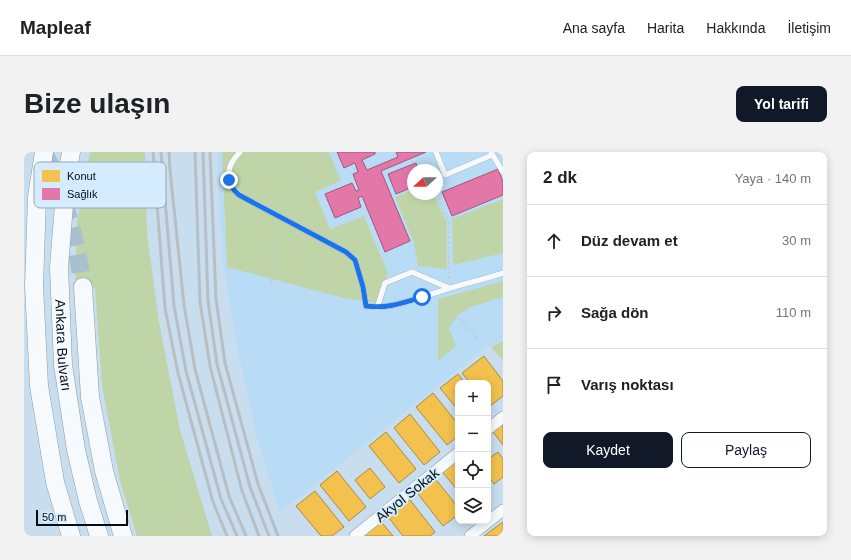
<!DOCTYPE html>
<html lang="tr">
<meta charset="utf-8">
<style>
:root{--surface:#fff;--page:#f2f2f2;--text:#202124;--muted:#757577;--line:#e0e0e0;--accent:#111827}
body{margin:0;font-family:Arial,sans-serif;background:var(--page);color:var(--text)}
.controls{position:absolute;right:12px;bottom:12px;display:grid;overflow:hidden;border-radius:8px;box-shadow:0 2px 10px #0003}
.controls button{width:36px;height:36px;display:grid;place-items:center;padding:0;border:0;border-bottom:1px solid var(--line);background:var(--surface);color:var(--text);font:20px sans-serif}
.compass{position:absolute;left:383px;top:12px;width:36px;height:36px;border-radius:50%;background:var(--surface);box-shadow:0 2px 10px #0003;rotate:248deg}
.scale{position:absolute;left:12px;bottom:10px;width:92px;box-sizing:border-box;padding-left:4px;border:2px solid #020d17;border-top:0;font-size:11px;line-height:14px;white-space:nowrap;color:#020d17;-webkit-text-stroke:3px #d4ecfe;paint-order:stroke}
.stop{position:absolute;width:12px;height:12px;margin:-9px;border:3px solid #1a73e8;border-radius:50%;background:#fff}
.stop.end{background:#1a73e8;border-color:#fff;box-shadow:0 1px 4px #0008}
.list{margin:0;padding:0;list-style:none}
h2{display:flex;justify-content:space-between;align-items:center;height:52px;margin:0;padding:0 16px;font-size:17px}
h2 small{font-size:13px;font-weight:400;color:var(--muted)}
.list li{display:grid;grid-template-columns:26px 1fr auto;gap:12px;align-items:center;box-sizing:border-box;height:72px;padding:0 16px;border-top:1px solid var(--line)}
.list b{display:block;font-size:15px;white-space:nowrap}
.list em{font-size:13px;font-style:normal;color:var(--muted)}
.actions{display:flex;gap:8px;padding:12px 16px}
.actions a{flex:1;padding:9px 0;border:1px solid var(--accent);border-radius:8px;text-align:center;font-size:14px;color:var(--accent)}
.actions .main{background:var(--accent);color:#fff}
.icon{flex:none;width:22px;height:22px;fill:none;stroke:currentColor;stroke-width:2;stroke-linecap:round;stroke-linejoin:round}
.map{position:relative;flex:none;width:479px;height:384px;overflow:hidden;border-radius:8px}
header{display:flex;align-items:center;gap:24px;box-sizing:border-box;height:56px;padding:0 20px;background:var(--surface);border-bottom:1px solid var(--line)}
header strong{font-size:19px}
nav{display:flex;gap:22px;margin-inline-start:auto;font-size:14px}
.intro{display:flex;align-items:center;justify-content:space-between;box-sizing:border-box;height:96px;padding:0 24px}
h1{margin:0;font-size:28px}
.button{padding:10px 18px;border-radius:8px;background:var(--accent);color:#fff;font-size:14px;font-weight:700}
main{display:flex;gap:24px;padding:0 24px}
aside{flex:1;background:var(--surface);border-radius:8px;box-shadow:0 2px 10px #0003}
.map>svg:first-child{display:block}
.built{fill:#b8dcf6;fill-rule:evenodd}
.green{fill:#bfd5a8}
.homes{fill:#f2c14e;stroke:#aa8b3e}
.health{fill:#e377a8;stroke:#a0577c}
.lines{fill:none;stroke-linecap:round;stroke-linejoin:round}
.primary-tunnel{stroke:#aabfcf;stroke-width:18;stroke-dasharray:18 9;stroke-linecap:butt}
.lane-casing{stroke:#8c9daa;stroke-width:6}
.street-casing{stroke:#8c9daa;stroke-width:12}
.primary-casing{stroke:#8c9daa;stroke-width:19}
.path{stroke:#c4cacf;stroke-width:2;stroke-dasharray:2 3;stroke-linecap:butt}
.lane{stroke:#f7fafd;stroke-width:5.5}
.street{stroke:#f7fafd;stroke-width:11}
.primary{stroke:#f7fafd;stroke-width:18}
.rail{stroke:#b9bec2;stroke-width:3}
.route{stroke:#1a73e8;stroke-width:5}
.labels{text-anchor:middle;stroke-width:4;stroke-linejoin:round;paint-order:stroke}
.street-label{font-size:14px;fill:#020d17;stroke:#d4ecfe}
.key{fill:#d4ecfe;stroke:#95a9b9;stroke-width:1}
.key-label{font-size:11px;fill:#020d17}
</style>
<header>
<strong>Mapleaf</strong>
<nav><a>Ana sayfa</a><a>Harita</a><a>Hakkında</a><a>İletişim</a></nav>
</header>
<div class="intro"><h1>Bize ulaşın</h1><a class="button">Yol tarifi</a></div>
<main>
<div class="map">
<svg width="479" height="384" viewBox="0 0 479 384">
<rect width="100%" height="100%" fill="#c8deef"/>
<path class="built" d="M194,0H479V188L460,197L256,360L233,286L214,199L199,111L195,47ZM389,18H413V42H389Z"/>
<g class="green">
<path d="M66,0H121L123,82L135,170L156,278L188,384H113L96,329L78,233L71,136H51L53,69Z"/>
<path d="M198,0H305L317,29L291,40L306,77L340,64L364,121L353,151L320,146L203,115Z"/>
<path d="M389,38V42H410L423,71V117L394,114L390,91L371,45Z"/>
<path d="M479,47V101L429,113L428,67Z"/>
<path d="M479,129V145L447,155L434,163L425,176L432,194L414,209V147Z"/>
<path d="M479,189V209L467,195Z"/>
</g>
<g class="homes">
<path d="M460,204L479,229V244L465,255L464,231H446L438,221Z"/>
<path d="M434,222L441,231H434V258L416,236Z"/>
<path d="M409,241L434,272V284L423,293L392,255Z"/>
<path d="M386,262L416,300L400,313L370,276Z"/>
<path d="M479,268V293L467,277Z"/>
<path d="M362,280L392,317L375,331L345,294Z"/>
<path d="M474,300L479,307V325L470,332L464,324V307Z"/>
<path d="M434,303V339L416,317Z"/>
<path d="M346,316L361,335L346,347L331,328Z"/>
<path d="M313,319L342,355L325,369L296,333Z"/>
<path d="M409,324L434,355V363L419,374L391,338Z"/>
<path d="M291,339L320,375L308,384H297L272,354Z"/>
<path d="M383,344L411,380L406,384H379L361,361Z"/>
<path d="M355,367L369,384H339Z"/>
<path d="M479,370V384H460Z"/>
</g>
<g class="health">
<path d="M313,0H351V2L338,8L343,18L374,5L372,0H402L357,19L386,89L361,100L338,44L334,46L337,55L311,66L301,42L328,31L332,39L335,38L329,22L334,20L331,11L320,16Z"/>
<path d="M392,11L394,18H389V35L372,42L364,22Z"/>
<path d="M474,17L479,30V43L428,64L418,40Z"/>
</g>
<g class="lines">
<path class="primary-tunnel" d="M20,0C41,42 52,89 59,135"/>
<g class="lane-casing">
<g id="lane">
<path d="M216,0C202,14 200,28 215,43L322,100L331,108L339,135L342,154C367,158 390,147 414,140C435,133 457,128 479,121"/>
<path d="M412,0L421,23L468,3"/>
<path d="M467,0L479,20"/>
<path d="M353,156L361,131L388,120L425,136"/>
</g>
</g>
<g class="street-casing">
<g id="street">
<path d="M464,277L479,265"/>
<path d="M331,384L434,301"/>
<path d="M446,384L479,358"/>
</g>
</g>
<g class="primary-casing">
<g id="primary">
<path d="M20,0L13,45L10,134L15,234L31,330L47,384"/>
<path id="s1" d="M47,0L42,28L35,115L39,213L52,298L64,349L75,384"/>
<path d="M59,135L66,245L80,319L99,384"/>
</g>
</g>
<g class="path">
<path d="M413,42L425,71V127"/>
<path d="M247,131L254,74"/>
<path d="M418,147L454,187"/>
</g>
<use href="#lane" class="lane"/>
<use href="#street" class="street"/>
<use href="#primary" class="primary"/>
<g class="rail">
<path d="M129,0L141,156L154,221L189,350L203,384"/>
<path d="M137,0L150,154L162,219L197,347L213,384"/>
<path d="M145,0L146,18L160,153L171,217L205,344L222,384"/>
<path d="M171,0L176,150L186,214L218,339L235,384"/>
<path d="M179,0L184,149L193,212L226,335L245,384"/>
<path d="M186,0L192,147L201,211L234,332L254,384"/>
</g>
</g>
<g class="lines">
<path class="route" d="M205,28L210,38L215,43L322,100L331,108L339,135L342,154C362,157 379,151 398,145"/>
</g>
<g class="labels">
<g class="street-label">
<text dy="5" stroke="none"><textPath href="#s1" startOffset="194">Ankara Bulvarı</textPath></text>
<text transform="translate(383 343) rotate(-39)" y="5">Akyol Sokak</text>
</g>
</g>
<rect x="10" y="10" width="132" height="46" rx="6" class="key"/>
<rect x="18" y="18" width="18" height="12" fill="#f2c14e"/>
<rect x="18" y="36" width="18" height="12" fill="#e377a8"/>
<g class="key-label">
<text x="43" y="28">Konut</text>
<text x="43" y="46">Sağlık</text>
</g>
</svg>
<div class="controls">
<button>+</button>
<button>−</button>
<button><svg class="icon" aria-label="locate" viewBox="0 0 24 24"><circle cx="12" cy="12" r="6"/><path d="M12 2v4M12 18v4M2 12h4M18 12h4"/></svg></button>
<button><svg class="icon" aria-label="layers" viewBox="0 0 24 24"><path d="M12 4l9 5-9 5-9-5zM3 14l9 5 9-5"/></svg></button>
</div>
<svg class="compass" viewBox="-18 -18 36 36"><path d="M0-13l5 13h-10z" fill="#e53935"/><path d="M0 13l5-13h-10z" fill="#757577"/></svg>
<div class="scale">50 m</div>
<div class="stop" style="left:398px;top:145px"></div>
<div class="stop end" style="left:205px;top:28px"></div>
</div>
<aside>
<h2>2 dk<small>Yaya · 140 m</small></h2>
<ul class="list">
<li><svg class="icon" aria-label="ahead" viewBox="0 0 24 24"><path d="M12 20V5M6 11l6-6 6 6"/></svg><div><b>Düz devam et</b></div><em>30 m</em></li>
<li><svg class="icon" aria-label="right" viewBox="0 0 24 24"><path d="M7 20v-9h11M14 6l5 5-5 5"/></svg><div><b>Sağa dön</b></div><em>110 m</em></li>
<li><svg class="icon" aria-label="arrive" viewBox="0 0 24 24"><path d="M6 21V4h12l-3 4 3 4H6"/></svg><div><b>Varış noktası</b></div></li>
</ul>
<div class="actions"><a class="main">Kaydet</a><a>Paylaş</a></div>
</aside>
</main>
